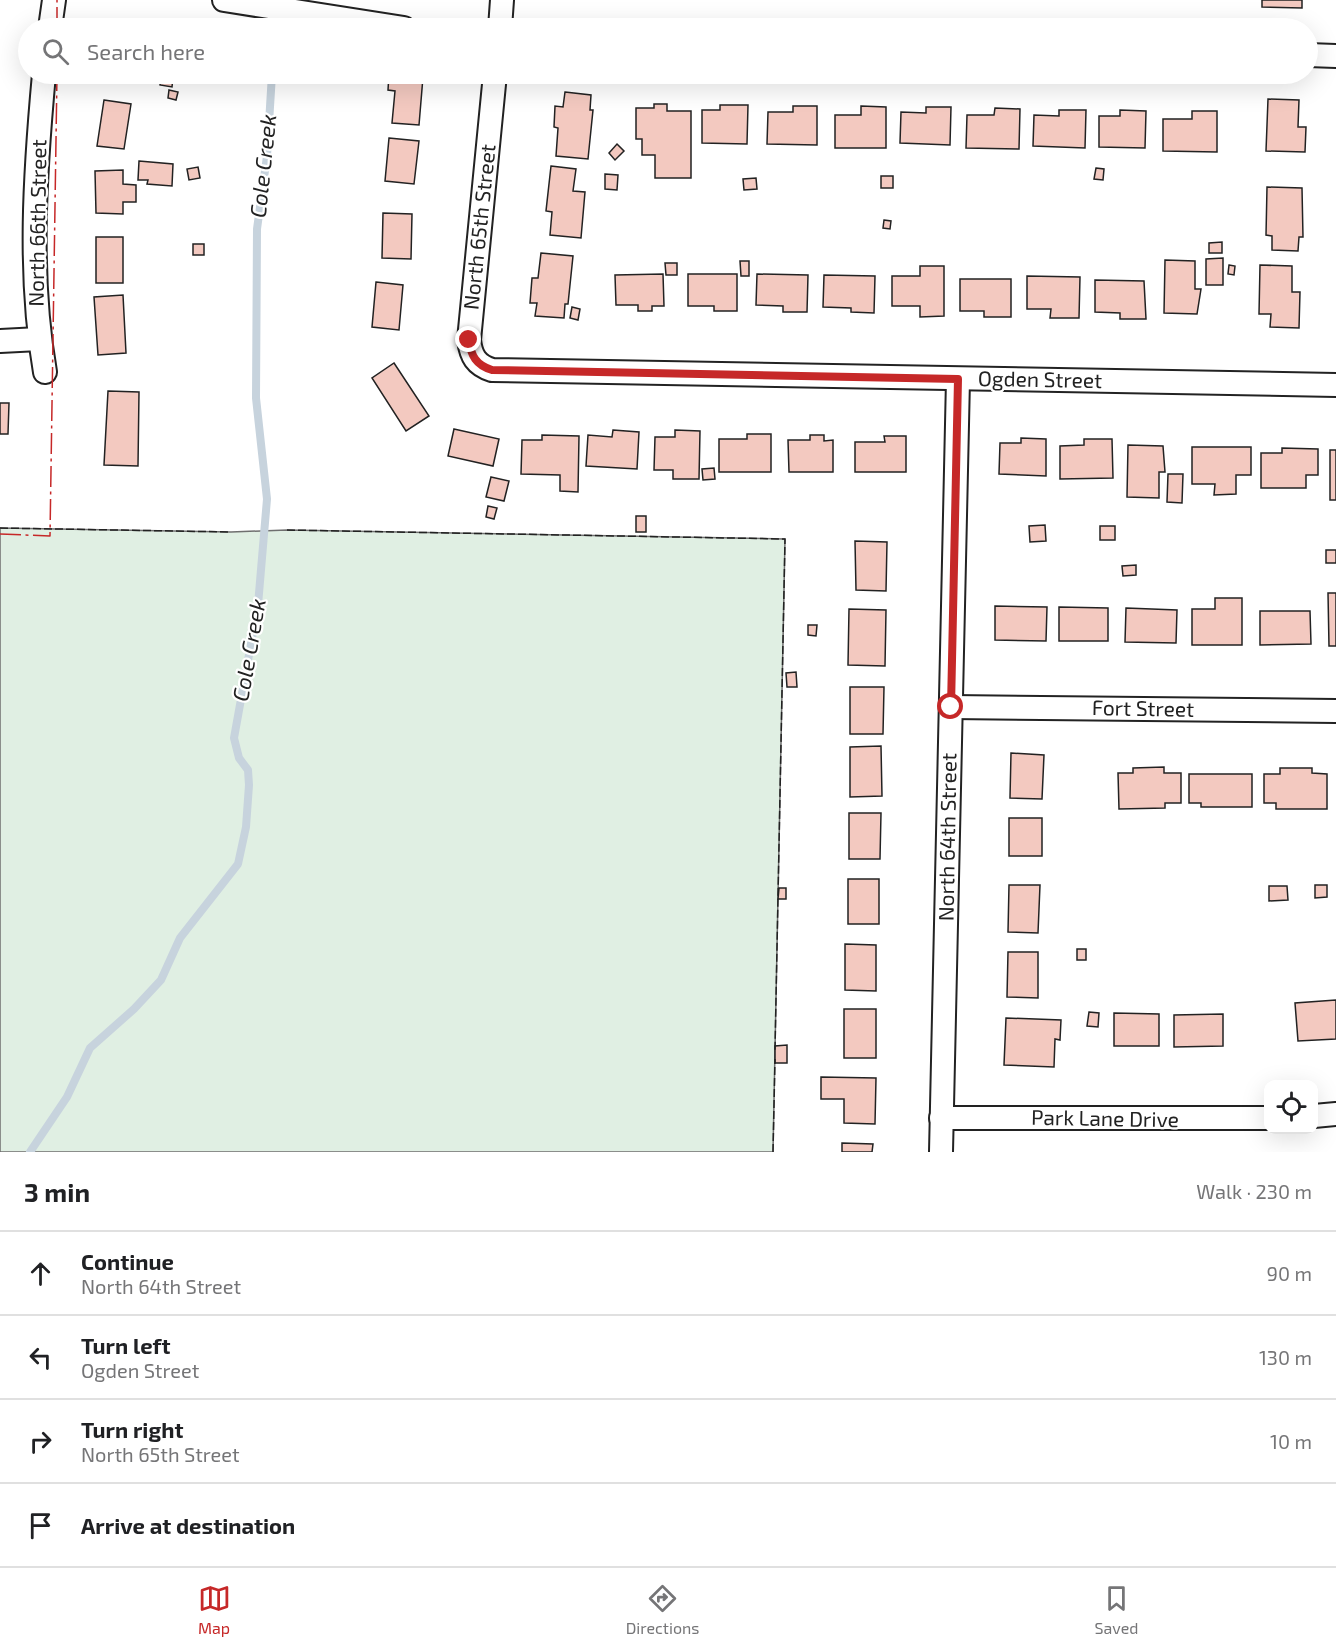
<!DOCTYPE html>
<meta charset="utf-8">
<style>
:root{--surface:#fff;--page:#f6f6f6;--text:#202124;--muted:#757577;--line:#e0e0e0;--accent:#c62828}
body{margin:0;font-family:"Exo 2",sans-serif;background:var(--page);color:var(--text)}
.controls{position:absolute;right:18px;bottom:18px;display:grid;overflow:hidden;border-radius:12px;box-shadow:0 6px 24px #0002}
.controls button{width:54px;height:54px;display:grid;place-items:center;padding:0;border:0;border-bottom:2px solid var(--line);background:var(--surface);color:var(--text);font:30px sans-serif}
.stop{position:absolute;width:18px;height:18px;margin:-14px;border:4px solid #c62828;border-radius:50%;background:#fff}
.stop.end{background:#c62828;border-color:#fff;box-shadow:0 2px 6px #0008}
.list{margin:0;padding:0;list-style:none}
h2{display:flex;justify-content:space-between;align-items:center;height:78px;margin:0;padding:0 24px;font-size:26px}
h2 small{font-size:20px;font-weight:400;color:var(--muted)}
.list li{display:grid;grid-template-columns:39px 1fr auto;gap:18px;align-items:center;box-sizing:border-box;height:84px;padding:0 24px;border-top:2px solid var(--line)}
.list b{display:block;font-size:22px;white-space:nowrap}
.list p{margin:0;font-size:20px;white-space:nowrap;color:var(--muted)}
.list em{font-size:20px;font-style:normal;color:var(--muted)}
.icon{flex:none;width:33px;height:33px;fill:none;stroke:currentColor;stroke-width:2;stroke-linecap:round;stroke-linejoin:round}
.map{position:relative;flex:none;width:1336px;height:1152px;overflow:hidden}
.search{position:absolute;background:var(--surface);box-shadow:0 6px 24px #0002;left:18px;right:18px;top:18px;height:66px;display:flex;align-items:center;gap:15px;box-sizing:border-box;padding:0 21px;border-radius:33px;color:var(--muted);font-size:22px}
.sheet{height:414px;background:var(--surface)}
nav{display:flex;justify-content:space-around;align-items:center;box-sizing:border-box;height:84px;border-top:2px solid var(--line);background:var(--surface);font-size:16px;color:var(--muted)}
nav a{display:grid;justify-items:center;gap:3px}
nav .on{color:var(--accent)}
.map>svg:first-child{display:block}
.green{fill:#e0efe3;stroke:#6f6f6f;stroke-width:1.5}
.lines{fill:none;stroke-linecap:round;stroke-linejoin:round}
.stream{stroke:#c7d3dd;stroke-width:8}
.building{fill:#f3c9c0;stroke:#222;stroke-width:1.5}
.street-casing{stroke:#222;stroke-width:26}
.street{stroke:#fff;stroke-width:22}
.fence{stroke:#222;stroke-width:1.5;stroke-dasharray:8 3;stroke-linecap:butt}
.power{stroke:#c62828;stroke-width:1.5;stroke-dasharray:21 4.5 3 4.5;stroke-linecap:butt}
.route{stroke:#c62828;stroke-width:8}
.labels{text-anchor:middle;stroke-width:4.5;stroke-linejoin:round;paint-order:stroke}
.street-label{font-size:21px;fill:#222;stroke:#fff}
.water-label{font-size:22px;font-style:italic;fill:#222;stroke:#fff}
</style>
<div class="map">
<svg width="1336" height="1152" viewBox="0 0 1336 1152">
<rect width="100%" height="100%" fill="#fff"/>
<path class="green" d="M0,528L231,532L287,530L785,539L773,1152H0Z"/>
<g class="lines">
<path class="stream" d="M30,1152L67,1097L90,1048L134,1009L161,980L180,938L238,864L246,827L249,785L248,770L239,758L234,738L258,605L267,499L256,398L257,229L267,156L272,74"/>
</g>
<g class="building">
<path d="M1262,0H1302V8L1262,7Z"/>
<path d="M389,74L423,77L419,125L392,123L395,91L388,90Z"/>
<path d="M161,76L173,77L172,87L160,85Z"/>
<path d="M169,90L178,92L176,100L168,98Z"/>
<path d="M565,92L591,95L590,110H593L588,159L556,156L558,128L554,127L555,106L563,107Z"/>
<path d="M1268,99L1299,100L1298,127H1306L1305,152L1266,151Z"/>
<path d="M104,100L131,104L124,149L97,146Z"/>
<path d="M654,104H667V111H691V178H655V155H642V139H636V108H654Z"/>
<path d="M720,105H748L747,144L702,143V110H720Z"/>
<path d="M793,106H817V145L767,144L768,112H793Z"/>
<path d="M861,106L886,107V148H835V115H861Z"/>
<path d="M926,107H951L950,145L900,143L901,112L926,113Z"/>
<path d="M995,108L1020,109L1019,149L966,148L967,115H994Z"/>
<path d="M1059,110H1086L1085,148L1033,146L1034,115L1059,116Z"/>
<path d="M1120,110L1146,111L1145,148L1099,147V116H1120Z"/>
<path d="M1192,111H1217V152L1163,151V119H1192Z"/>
<path d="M389,138L419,141L414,184L385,181Z"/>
<path d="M617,144L624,151L615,160L609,153Z"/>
<path d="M139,161L173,164L172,186L147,184L148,180H138Z"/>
<path d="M551,166L576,169L573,191L585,192L581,238L550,235L552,212L546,211Z"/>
<path d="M198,167L200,178L189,180L187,169Z"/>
<path d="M1096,168L1104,169L1103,180L1094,179Z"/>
<path d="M123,170V184L136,185V202H123V214L96,213L95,171Z"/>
<path d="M605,174L618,175L617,190L605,189Z"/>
<rect x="881" y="176" width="12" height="12"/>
<path d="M756,178L757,189L744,190L743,179Z"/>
<path d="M1267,187L1302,188L1303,237H1299L1298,251L1272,250V236L1266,235Z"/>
<path d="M383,213L412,214L411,259L382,258Z"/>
<path d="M884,220L891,221L890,229L883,228Z"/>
<rect x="96" y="237" width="27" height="46"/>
<path d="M1222,242V253H1209V243Z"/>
<rect x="193" y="244" width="11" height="11"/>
<path d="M541,253L573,256L568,304H565L564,318L535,316L537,303H530L532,278H538Z"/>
<path d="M1223,258V285H1206V259Z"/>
<path d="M1165,260L1195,261V289H1201L1197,314L1164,313Z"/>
<path d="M740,261H749V276H741Z"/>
<path d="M665,263H677V275H666Z"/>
<path d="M1229,265L1235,266L1234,275L1228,274Z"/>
<path d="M1260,265L1292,266V292H1300L1299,328L1270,327L1271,314H1259Z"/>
<path d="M920,266H944V316L920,317V306H892V276H920Z"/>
<path d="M663,274L664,306H652V311H638V305H616L615,275Z"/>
<path d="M688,274H737V311H714V306H688Z"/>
<path d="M757,274L808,275L807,312H783V306L756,305Z"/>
<path d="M824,275L875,276L874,313L851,312V308L823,307Z"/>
<path d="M1027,276L1080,277L1079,318H1050L1051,309H1027Z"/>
<path d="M960,279H1011V317H984V311H960Z"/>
<path d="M1095,280L1144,281L1146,319H1120V313L1095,312Z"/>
<path d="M376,282L403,285L399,330L372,327Z"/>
<path d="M123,295L126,353L98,355L94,297Z"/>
<path d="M572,307L580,309L578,320L570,318Z"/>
<path d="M394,363L429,416L406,431L372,378Z"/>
<path d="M108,391L139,392L138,466L104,465Z"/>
<path d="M0,403H9L8,434H0Z"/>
<path d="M454,429L499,439L493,466L448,456Z"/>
<path d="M613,430L639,432L637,469L586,466L588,435L612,437Z"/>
<path d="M675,430L700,431L699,479H673V470H654L655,437H675Z"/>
<path d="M747,434H771V472H719V439H747Z"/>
<path d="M542,435L579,436L578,492L560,491V475L521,474L522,440H542Z"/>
<path d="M810,435H824V441L833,440V472H789L788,440H810Z"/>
<path d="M884,436H906V472H855V442H885Z"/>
<path d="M1021,438L1046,439V476L999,474L1000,443H1021Z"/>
<path d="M1084,439H1112L1113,478L1060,479V446L1084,445Z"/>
<path d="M1128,445L1163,446L1165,472H1159V498L1127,497Z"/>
<path d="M1192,447H1251V475H1236V494L1214,495L1215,484H1192Z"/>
<path d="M1282,448L1318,449V475H1306V488H1261V453H1282Z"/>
<rect x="1330" y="450" width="6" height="50"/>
<path d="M714,468L715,479L703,480L702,469Z"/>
<path d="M1168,474H1183L1182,503L1167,502Z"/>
<path d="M491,477L509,481L504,501L486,497Z"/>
<path d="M488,506L497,508L494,519L486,517Z"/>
<rect x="636" y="516" width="10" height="16"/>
<path d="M1045,525L1046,541L1030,542L1029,526Z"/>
<rect x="1100" y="526" width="15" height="14"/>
<path d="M855,541L887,542L886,591L856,590Z"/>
<rect x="1326" y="550" width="10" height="13"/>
<path d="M1136,565V575L1123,576L1122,566Z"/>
<path d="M1328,593H1336V646H1329Z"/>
<path d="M1215,598H1242V645H1192V609H1215Z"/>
<path d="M995,606L1047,607L1046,641L995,640Z"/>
<path d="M1059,607L1108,608V641H1059Z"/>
<path d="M1126,608L1177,610L1176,643L1125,642Z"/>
<path d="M849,609L886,610L885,666L848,665Z"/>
<path d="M1260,611H1310L1311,644L1260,645Z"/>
<path d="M808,625H817L816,636L808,635Z"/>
<path d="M796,672L797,687H787L786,673Z"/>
<path d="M850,687H884L883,734H850Z"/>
<path d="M881,746L882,796L850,797V747Z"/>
<path d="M1011,753L1044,755L1042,799L1010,798Z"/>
<path d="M1164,767V773H1181V803H1165V808L1119,809L1118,773H1133V768Z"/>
<path d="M1280,768H1312V773L1327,774V809H1276V803H1264V774H1280Z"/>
<path d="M1189,774H1252V807H1201V803H1189Z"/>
<path d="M849,813H881L880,859H849Z"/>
<rect x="1009" y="818" width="33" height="38"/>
<rect x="848" y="879" width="31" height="45"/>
<path d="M1009,885H1040L1038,933L1008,932Z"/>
<path d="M1315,885H1327V897L1315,898Z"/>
<path d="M1269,886H1287L1288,900L1269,901Z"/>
<path d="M779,888H786V899H778Z"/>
<path d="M845,944L876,945V991L845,990Z"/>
<rect x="1077" y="949" width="9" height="11"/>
<path d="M1008,952H1038V998L1007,997Z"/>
<path d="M1336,1000V1039L1298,1041L1295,1003Z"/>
<rect x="844" y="1009" width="32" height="49"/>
<path d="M1089,1012L1099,1013L1098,1027L1087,1026Z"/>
<path d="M1114,1013L1159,1014V1046H1114Z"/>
<path d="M1223,1014V1046L1174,1047V1015Z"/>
<path d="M1006,1018L1061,1020L1060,1040L1055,1039L1054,1067L1004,1065Z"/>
<path d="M787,1045V1063H775V1046Z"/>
<path d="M821,1077L876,1078L875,1124L844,1123V1099H821Z"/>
<path d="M842,1143L873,1144L872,1152H842Z"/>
</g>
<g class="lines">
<g class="street-casing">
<g id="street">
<path d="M224,0L404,28"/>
<path d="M50,28L54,0"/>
<path d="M500,28L502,0"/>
<path d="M1308,55L1336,56"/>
<path d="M44,74C35,172 28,274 45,372"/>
<path d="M495,74L469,340C471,356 476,365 492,370L1336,385"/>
<path d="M0,341L39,339"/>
<path d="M951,707L1336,711"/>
<path d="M1314,1116L1336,1114"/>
<path d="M941,1118H1268"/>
<path d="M941,1152L958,379"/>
</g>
</g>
<use href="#street" class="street"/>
<g class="fence">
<path d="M0,528L231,532"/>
<path d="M287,530L785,539L775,1050"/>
<path d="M773,1152L775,1059"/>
</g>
<g class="power">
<path d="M57,28V0"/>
<path d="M0,534L50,536L57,74"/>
</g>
</g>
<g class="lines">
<path class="route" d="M469,340C471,356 476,365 492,370L958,379L951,707"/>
</g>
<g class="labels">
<g class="street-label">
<text transform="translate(38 223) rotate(-89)" y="7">North 66th Street</text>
<text transform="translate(480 227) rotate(-84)" y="7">North 65th Street</text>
<text transform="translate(1040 380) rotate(1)" y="7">Ogden Street</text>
<text transform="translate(1143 709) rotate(1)" y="7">Fort Street</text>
<text transform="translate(948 837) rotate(-89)" y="7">North 64th Street</text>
<text transform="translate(1105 1119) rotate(1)" y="7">Park Lane Drive</text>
</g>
<g class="water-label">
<text transform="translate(263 166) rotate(-84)" y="8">Cole Creek</text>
<text transform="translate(249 650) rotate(-80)" y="8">Cole Creek</text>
</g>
</g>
</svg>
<div class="controls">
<button><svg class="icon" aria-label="locate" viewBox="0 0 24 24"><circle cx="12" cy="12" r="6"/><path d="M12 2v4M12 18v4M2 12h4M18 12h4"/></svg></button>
</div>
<div class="stop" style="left:951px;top:707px"></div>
<div class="stop end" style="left:469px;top:340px"></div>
<div class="search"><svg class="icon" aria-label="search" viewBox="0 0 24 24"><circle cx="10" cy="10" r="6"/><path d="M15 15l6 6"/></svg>Search here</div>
</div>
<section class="sheet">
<h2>3 min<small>Walk · 230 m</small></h2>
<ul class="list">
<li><svg class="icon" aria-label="ahead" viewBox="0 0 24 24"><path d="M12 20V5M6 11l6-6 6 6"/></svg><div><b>Continue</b><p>North 64th Street</p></div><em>90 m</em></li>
<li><svg class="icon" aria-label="left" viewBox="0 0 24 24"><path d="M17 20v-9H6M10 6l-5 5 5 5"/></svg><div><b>Turn left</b><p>Ogden Street</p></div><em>130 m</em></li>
<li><svg class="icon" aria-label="right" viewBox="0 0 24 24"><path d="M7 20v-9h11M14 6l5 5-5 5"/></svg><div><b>Turn right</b><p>North 65th Street</p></div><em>10 m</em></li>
<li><svg class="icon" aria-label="arrive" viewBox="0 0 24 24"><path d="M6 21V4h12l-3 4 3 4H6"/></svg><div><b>Arrive at destination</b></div></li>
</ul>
</section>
<nav>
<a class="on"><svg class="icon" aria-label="map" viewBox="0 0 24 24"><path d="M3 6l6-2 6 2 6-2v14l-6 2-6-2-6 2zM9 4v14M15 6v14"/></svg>Map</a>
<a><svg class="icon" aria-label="directions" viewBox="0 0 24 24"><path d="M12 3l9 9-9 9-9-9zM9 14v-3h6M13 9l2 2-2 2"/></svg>Directions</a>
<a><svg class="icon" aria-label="saved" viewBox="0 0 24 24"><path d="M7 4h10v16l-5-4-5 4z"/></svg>Saved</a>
</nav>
